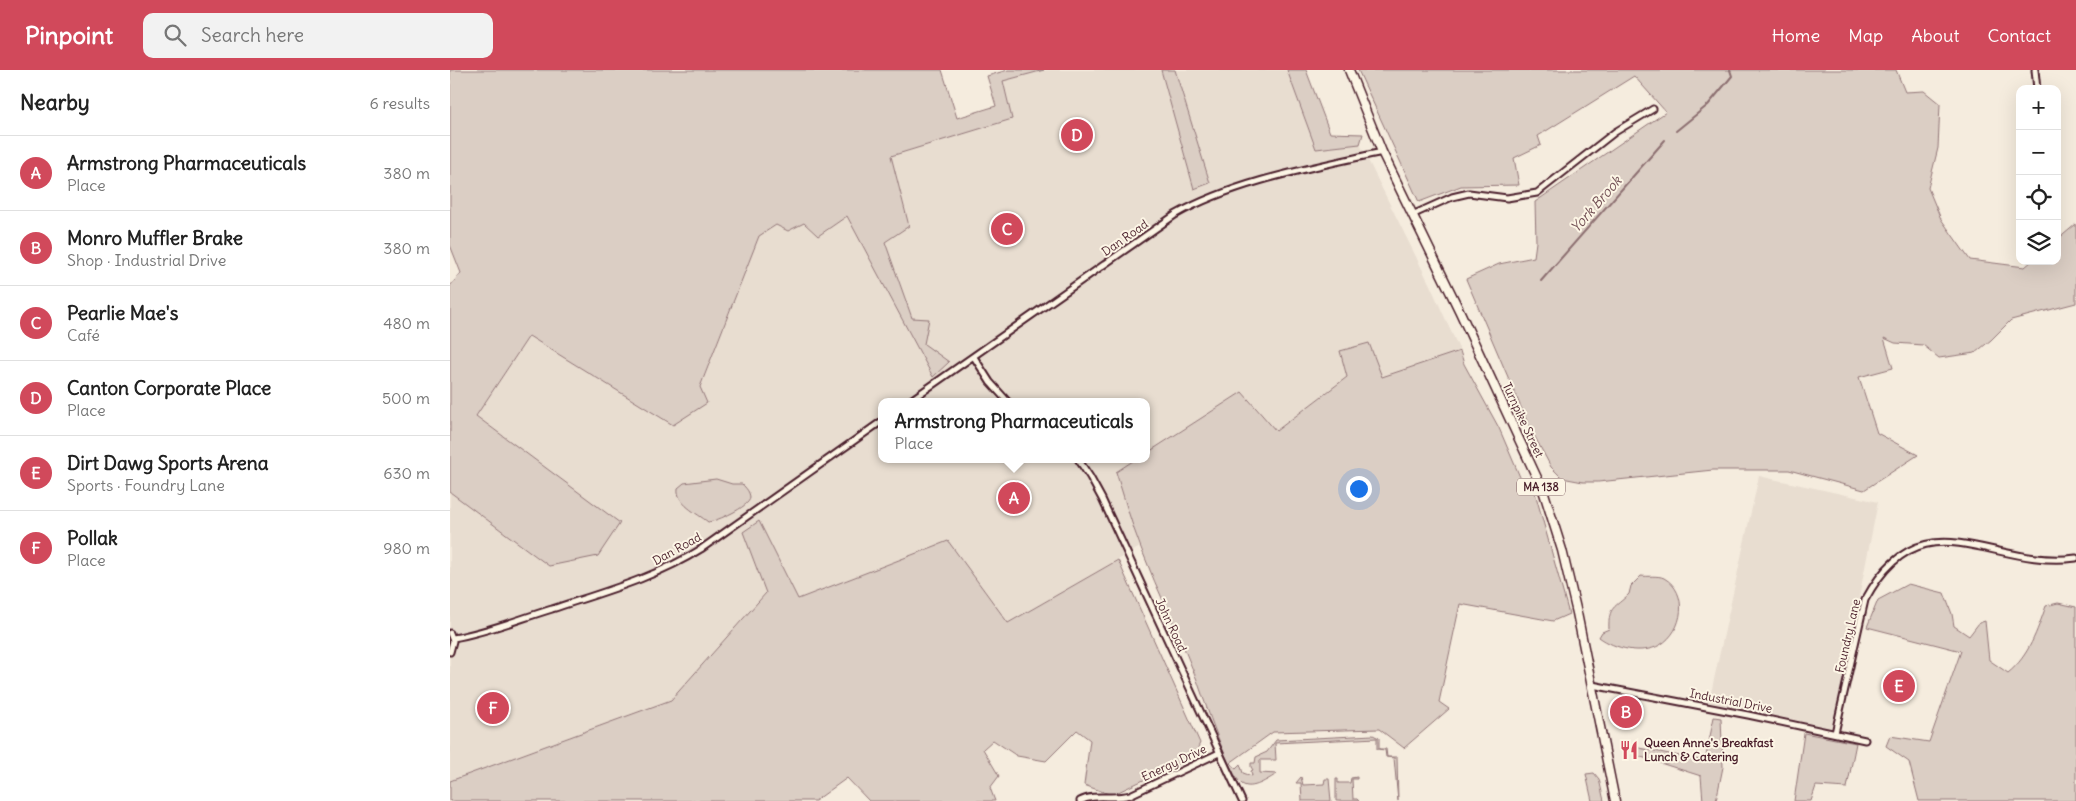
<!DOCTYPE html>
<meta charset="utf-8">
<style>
:root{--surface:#fff;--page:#f2f2f2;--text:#222;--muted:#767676;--line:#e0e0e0;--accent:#d1495b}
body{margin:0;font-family:Delius,sans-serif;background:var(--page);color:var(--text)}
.controls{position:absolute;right:15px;top:15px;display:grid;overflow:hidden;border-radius:10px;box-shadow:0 5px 20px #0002}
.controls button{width:45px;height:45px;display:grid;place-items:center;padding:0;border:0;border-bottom:1px solid var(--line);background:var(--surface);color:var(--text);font:25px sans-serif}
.you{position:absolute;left:908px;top:418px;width:18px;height:18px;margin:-12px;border:4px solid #fff;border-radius:50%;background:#1a73e8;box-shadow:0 0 0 8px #1a73e833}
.badge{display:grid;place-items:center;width:32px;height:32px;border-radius:50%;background:var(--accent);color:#fff;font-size:16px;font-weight:700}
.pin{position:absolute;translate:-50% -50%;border:2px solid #fff;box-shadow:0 1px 5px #0006}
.popup{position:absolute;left:428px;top:328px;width:272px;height:65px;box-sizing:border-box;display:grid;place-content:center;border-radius:10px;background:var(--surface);filter:drop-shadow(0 1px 4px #0005);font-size:16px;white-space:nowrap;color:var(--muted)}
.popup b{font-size:19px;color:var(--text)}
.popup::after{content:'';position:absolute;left:50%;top:100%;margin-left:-10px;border:10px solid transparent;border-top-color:var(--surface)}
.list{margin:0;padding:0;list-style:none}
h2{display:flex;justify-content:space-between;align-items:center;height:65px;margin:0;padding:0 20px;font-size:21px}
h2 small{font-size:16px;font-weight:400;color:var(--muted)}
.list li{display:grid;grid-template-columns:32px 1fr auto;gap:15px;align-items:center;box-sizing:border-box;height:75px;padding:0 20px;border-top:1px solid var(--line)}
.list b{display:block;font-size:19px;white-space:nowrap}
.list p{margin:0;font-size:16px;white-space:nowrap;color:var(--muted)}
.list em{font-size:16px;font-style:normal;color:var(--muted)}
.icon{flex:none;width:28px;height:28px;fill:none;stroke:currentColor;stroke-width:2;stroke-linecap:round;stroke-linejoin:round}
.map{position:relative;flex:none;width:1626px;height:731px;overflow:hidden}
header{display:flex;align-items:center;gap:30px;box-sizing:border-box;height:70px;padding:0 25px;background:var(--accent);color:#fff}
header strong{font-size:24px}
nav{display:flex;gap:28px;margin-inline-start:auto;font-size:18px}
.search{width:350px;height:45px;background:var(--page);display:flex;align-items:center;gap:12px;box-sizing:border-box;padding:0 18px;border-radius:10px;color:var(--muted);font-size:19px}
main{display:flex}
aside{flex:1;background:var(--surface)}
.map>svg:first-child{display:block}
.built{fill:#e8ddd0}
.green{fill:#dbcec4;stroke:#927678}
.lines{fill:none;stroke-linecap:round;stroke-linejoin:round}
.stream{stroke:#8c6e70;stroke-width:2}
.minor-casing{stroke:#4a1f2b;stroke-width:9}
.primary-casing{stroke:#4a1f2b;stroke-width:11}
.minor{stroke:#fcf5e5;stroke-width:5}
.primary{stroke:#fcf5e5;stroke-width:8}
.labels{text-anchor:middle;stroke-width:4;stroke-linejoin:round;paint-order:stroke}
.shield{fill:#fcf5e5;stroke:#7f5f63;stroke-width:1}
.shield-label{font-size:11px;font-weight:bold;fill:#4a1f2b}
.street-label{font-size:12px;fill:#4a1f2b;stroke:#fcf5e5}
.poi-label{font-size:12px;font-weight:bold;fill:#4a1f2b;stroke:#fcf5e5;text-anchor:start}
.water-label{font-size:14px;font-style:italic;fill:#704d53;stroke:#fcf5e5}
</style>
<header>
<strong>Pinpoint</strong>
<div class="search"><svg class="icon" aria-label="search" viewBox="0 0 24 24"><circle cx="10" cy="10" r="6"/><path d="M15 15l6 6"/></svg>Search here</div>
<nav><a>Home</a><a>Map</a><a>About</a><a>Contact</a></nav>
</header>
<main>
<aside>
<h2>Nearby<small>6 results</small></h2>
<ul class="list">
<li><span class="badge">A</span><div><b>Armstrong Pharmaceuticals</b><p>Place</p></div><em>380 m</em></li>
<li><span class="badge">B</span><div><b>Monro Muffler Brake</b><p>Shop · Industrial Drive</p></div><em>380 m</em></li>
<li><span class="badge">C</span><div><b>Pearlie Mae's</b><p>Café</p></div><em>480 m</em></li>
<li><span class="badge">D</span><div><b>Canton Corporate Place</b><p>Place</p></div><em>500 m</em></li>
<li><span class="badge">E</span><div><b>Dirt Dawg Sports Arena</b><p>Sports · Foundry Lane</p></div><em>630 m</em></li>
<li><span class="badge">F</span><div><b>Pollak</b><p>Place</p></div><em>980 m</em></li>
</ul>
</aside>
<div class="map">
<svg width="1626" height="731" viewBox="0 0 1626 731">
<rect width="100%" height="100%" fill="#f5ecde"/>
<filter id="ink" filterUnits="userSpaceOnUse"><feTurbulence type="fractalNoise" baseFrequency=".02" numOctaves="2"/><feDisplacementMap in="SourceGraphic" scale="10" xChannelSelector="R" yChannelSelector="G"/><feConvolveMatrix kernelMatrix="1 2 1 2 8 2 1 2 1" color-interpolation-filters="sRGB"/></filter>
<g filter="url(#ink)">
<g class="built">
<path d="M594,0H711L744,119L760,113L725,0H837L866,79L910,74L980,215L1010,281L932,307L891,281L897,307L826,361L792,322L697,383L696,332H432V389H686L666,402L690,477L558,553L498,471L348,529L309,451L294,462L316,523L221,630L0,711V422L99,496L170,454L26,346L79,266L223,355L250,318L309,166L326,155L338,161L354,153L368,166L397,146L483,307L474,274L462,248L435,172L459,155L441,86L562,49L553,11Z"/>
<path d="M1309,406L1428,432L1383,658L1259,632Z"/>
</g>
<g class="green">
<path d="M0,0H492L507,48L546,36L537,6L558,0H594L553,11L562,49L441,86L459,156L435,172L462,248L479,249L474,274L499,292L483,307L397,146L368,166L354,153L338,161L326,155L309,166L250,317L257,333L223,355L79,266L26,346L170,453L148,486L99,496L0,422V216L11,203L0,175Z"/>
<path d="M711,0H725L760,113L744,119Z"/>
<path d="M837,0H856L880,63L913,64L910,74L866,79Z"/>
<path d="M908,0H1446L1455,22L1474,21L1490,34L1488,78L1478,118L1491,149L1520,190L1575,197L1582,191H1607V170L1626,154V233L1561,250L1541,270L1525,283L1489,288L1473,275L1445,273L1434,268L1443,298L1409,307L1427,363L1468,385L1414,420L1339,400H1263L1148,412H1133L1112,408L1101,397L1079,356L1016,209L1049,194L1084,187L1086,172L1085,132L1216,42L1184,6L1088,66L1091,75L1064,88L1069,115L1011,116L969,132Z"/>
<path d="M919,273L932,307L1010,281L1014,294L1049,358L1076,421L1084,419L1119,544L1103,551L1010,534L989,632L999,639L954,678L929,659L823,662L780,693L786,698L790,694L793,703L802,706L801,701L803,700L801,697V693H805L806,687L817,682L826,670L923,665L929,668V679H936L937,687H947L948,731L944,688L936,687L935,680L927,679V668L825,673L826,690H810V703L827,704C818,709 802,721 792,714C780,707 753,627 747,610C730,565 708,523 691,478C681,453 674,427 666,402L686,389H696L697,383L792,322L826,361L897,307L890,281Z"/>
<path d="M266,409L282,414H292C296,418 300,422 300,428C299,437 267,451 258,452C247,443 226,434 228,418L234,413Z"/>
<path d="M309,451L348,529L498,471L558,553L668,490L750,673L744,686L662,725L634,715L640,670L627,660L596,691L567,686L543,670L533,679L549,706L540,718L545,731H419L397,708L365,731H0V711L221,630L316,523L293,462Z"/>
<path d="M1191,506C1198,507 1208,505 1214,508C1239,522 1234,561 1210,575C1192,585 1165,579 1149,567L1152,562L1159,559C1158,536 1165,538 1179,524L1181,516Z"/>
<path d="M1458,514L1494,523L1502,544L1504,556L1519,566L1529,553L1535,551L1539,590L1558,603C1579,586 1587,561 1596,536L1608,533L1626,537V731H1469L1459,692L1436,676L1440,666L1479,672L1511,581L1417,557L1428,530Z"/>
<path d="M1264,647L1271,648L1273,697L1266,731H1253L1251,706L1185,685L1184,677L1255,691Z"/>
<path d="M1354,663L1406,673L1397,718L1366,716L1361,731H1344Z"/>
<path d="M1144,703L1149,709L1154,731H1142L1136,704Z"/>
<path d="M851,707L853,715L874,714L875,709H879L881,731H852L851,713H846Z"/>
<path d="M907,707V709H902L903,729H907L909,731H886V709H888V713H900L901,708Z"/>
</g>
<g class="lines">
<g class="stream">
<path d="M1226,61L1258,35L1282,6L1280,0"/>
<path d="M1091,211L1215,70"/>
</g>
<g class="minor-casing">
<g id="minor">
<path d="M1585,0L1587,19"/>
<path d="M962,145L1002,127L1019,123L1057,128L1087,123L1165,62L1203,39"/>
<path d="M524,287L540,312L558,332"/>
<path d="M458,332L725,145C785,111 865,97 932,82"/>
<path d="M628,389L640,407L652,429L792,731"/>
<path d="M0,563L3,571L0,582"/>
<path d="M3,568C38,562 69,549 102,539C153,522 205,508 251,479L432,351"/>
<path d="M1142,615L1298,645L1415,670"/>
<path d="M1385,663L1415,530C1472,423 1541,500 1626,488"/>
<path d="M630,731C644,723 664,730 680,725L769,683"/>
</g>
</g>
<g class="primary-casing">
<path id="primary" d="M899,0L932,82L1010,242L1094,423L1112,480L1127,543L1165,731"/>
</g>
<use href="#minor" class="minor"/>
<use href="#primary" class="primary"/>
</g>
</g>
<defs>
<g id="restaurant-bare" transform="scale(1.5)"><path d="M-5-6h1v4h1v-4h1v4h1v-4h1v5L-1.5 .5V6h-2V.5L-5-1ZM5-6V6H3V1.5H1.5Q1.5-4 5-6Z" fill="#d1495b" stroke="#fcf5e5" stroke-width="2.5" paint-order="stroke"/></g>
</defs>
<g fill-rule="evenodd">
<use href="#restaurant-bare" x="1179" y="680"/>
</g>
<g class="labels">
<rect class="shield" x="1067" y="408.5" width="48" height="17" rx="4"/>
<g class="shield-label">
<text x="1091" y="421">MA 138</text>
</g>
<g class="street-label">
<text transform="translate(675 168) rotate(-35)" y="4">Dan Road</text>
<text transform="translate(1073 350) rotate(65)" y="4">Turnpike Street</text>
<text transform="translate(227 479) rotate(-29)" y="4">Dan Road</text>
<text transform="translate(721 555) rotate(65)" y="4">John Road</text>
<text transform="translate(1398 566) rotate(-77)" y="4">Foundry Lane</text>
<text transform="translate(1281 631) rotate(11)" y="4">Industrial Drive</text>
<text transform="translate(724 693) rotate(-25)" y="4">Energy Drive</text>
</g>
<g class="poi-label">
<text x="1194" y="677">Queen Anne's Breakfast<tspan x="1194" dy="14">Lunch &amp; Catering</tspan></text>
</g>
<g class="water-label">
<text transform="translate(1146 134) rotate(-49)" y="5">York Brook</text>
</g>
</g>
</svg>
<div class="controls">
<button>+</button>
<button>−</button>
<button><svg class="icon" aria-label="locate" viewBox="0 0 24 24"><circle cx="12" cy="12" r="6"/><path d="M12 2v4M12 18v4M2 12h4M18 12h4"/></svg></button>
<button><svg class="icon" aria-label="layers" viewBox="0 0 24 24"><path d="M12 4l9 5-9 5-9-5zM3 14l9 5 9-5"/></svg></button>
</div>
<div class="you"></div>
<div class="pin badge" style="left:564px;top:428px">A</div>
<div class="popup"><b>Armstrong Pharmaceuticals</b>Place</div>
<div class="pin badge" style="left:1176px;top:642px">B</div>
<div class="pin badge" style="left:557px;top:159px">C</div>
<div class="pin badge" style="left:627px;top:65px">D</div>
<div class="pin badge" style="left:1449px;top:616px">E</div>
<div class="pin badge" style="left:43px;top:638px">F</div>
</div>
</main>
